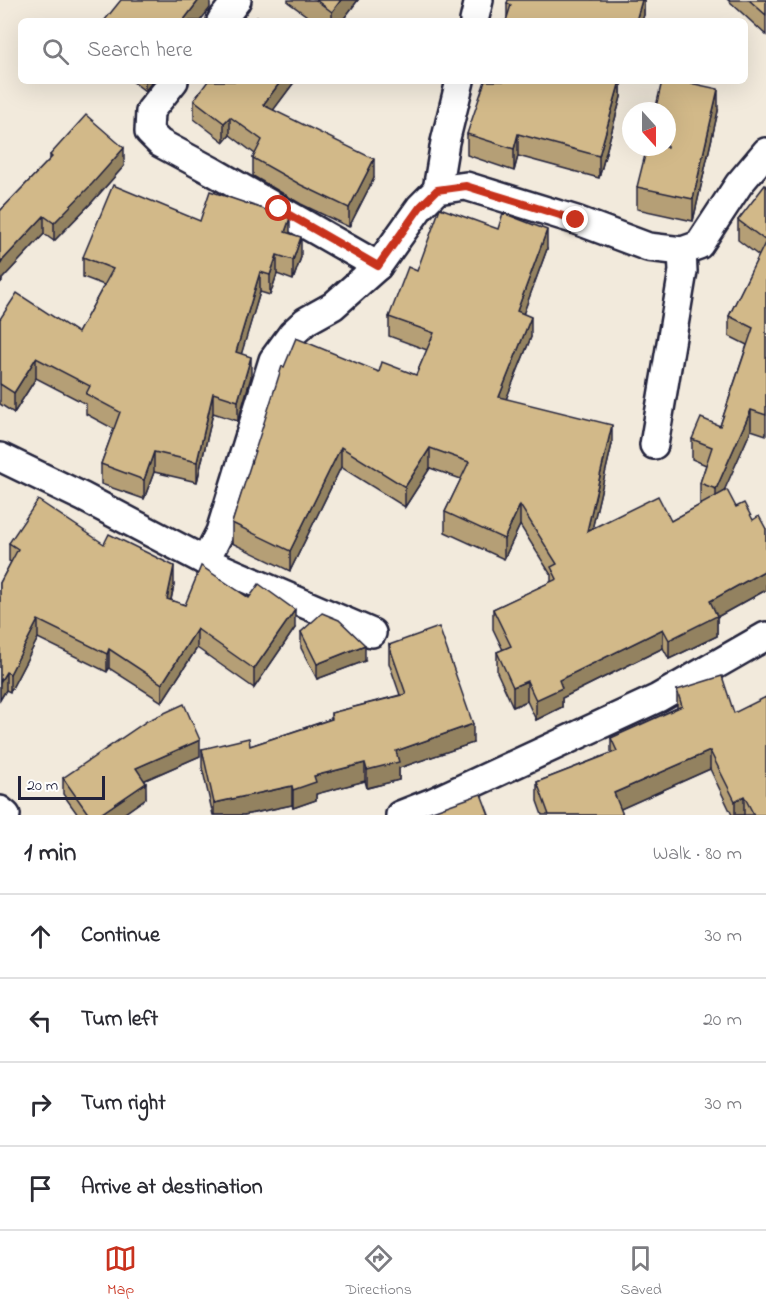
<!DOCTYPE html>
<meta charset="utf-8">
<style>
:root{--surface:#fff;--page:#f2f2f3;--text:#2b2b33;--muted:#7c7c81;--line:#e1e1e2;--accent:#c8321e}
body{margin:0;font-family:"Indie Flower",sans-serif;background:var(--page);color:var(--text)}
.compass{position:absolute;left:622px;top:102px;width:54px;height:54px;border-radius:50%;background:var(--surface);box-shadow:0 6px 24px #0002;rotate:159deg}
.scale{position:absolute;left:18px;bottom:15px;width:87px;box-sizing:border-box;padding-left:6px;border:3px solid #22223b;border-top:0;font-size:16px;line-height:21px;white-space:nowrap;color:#22223b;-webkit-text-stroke:4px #fff;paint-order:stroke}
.stop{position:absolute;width:18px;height:18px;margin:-14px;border:4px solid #c8321e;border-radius:50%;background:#fff}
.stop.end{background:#c8321e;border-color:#fff;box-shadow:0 2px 6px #0008}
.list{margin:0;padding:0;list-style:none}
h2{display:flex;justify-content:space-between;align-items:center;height:78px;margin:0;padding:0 24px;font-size:26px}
h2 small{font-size:20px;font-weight:400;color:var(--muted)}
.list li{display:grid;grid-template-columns:39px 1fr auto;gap:18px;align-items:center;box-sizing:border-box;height:84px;padding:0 24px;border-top:2px solid var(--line)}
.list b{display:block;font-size:22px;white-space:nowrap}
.list em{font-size:20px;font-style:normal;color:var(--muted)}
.icon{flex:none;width:33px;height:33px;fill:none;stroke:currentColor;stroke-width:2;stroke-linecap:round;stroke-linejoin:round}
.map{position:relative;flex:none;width:766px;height:815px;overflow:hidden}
.search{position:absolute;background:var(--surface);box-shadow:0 6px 24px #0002;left:18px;right:18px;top:18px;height:66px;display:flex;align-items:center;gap:15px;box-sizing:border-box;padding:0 21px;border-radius:9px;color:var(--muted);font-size:22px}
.sheet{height:414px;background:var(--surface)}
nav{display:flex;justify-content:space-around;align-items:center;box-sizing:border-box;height:84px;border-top:2px solid var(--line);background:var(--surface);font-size:16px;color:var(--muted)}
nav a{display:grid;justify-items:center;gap:3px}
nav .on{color:var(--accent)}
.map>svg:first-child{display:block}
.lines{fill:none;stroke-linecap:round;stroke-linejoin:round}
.street-casing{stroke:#22223b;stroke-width:32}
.street{stroke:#fff;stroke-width:27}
.wall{fill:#b59f76;stroke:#22223b;stroke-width:1.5}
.shaded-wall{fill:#938260;stroke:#22223b;stroke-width:1.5}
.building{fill:#d2b989;stroke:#22223b;stroke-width:1.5}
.route{stroke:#c8321e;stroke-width:8}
</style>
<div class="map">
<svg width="766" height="815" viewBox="0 0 766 815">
<rect width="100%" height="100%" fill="#f2eadc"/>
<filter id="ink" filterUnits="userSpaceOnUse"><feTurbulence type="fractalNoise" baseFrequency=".0167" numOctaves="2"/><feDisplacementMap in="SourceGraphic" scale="12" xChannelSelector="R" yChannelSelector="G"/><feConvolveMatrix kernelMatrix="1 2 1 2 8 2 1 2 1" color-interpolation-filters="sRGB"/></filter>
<g filter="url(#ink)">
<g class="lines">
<g class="street-casing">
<g id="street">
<path d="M221,21L237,0"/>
<path d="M474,21L479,0"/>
<path d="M174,81L150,111L149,132L160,143L212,171L378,266"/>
<path d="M437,190L445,142L460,81"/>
<path d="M654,445L683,271L682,251"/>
<path d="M0,457L83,497L205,561L372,633"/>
<path d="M205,561L220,532L273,360L292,334L306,321L333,306L378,266L420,207L437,190L466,186L576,220L648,247L682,251L699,245L739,184L766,152"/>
<path d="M0,810L6,815"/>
<path d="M400,815L433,802L658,698L766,636"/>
</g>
</g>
<use href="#street" class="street"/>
</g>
<g class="wall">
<path d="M288,0H358L342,21H314L288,2Z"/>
<path d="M644,0V15L507,17V3Z"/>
<path d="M728,0H766V35Z"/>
<path d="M132,81H153L145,91Z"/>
<path d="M295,81L273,110L374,178L349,227L301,204L253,176V158L255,154L230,135L224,142L194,119V100Z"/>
<path d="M621,81V97L599,178L518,156L514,171L467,155V134Z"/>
<path d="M718,111L693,221L637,209V187Z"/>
<path d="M50,155L124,166L92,202L54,241L44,234L2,279V281L0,283V211L50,159Z"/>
<path d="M766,186V435L751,430L723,492L736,507L766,529V590L717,617V636L669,659L663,648L562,698V707L536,720L527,701L513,707L497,672V652L503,650L493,629V609L551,582V575L520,525L504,559L445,532V512L461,479L430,468L405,507L341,467L290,571L232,543V523L284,367L379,372L416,375L427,350L389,336V317L417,271L547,249L523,314L531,337L506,399L612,444L592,529L671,521L702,504L700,503V483L706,465L692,459V439L720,426L747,345L729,336V316L759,256L738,240V220Z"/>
<path d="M200,221L290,233L301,257L293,280L277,274L270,295L260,292L241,354L251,377L238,421L213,413L197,482L154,472L144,499L101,484V464L114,429L86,414V404L36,378L14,413L0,404V319L78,333L104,285L83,277V257Z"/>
<path d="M9,543L104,544L174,585L171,600L185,605L295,628L254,688L197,648L162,702L109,668L107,672L38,638L10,692L6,690L0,700V583L11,562L9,561Z"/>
<path d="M301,632L365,661L317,679L301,648Z"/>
<path d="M389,645L473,743L399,768V780L367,788L365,781L316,794V800L293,808L292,805L244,815H213L202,767V749L250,746L331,719V713L400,695L389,663Z"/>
<path d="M677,690L766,815H732L710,769L620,809L623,815H542L537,801V782L611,753V738L677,708Z"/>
<path d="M200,756L145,780L146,798L122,815H78L63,794V778Z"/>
</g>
<g class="shaded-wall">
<path d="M199,0H210V8L200,21H183Z"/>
<path d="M341,0H358L342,21H332V12Z"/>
<path d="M642,0H644V15L642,21H636Z"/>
<path d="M145,81H153L145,91Z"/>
<path d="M281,81H295L263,124V105Z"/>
<path d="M620,81H621V97L599,178V156Z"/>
<path d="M718,89V111L693,221V199Z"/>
<path d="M230,117V135L224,142V123Z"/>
<path d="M518,134V156L514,171V149Z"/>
<path d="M124,148V166L92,202L54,241V223Z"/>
<path d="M374,159V178L349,227V208Z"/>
<path d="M44,216V234L2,279V281L0,283V265L1,262Z"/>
<path d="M290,218V237L285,232Z"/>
<path d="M547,230V249L517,331V311Z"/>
<path d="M301,237V257L293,280V260Z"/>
<path d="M277,255V274L270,295V275Z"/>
<path d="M260,272V292L236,372V352Z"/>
<path d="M531,317V337L499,417V397Z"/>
<path d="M251,357V377L238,421V401Z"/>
<path d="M36,358V378L14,413V393Z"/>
<path d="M213,393V413L197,482V462Z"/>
<path d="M751,410V430L716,509V489Z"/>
<path d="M612,425V444L587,551V531Z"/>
<path d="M341,447V467L290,571V551Z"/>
<path d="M430,448V468L405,507V487Z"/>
<path d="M154,452V472L144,499V480Z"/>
<path d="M520,505V525L504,559V539Z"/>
<path d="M174,566V585L167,618V599Z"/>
<path d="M766,570V590L717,617V636L669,659V640L710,601Z"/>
<path d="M295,610V628L254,688V669Z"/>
<path d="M38,620V638L10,692V674Z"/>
<path d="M197,629V648L162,702V684Z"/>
<path d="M663,629V648L562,698V707L536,720V700L559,680Z"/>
<path d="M365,645V661L317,679V664Z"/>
<path d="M109,649V668L107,672V654Z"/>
<path d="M6,672V690L0,700V682Z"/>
<path d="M527,681V701L513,707V687Z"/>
<path d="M473,724V743L399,768V780L367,788V770L396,751Z"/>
<path d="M200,740V756L136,784V768Z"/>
<path d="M710,751V769L614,812V793Z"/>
<path d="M365,763V781L316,794V800L293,808V790L314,776Z"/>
<path d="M146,783V798L122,815H99Z"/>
<path d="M292,786V805L244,815H214V803Z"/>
<path d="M744,796V815H735V801Z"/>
</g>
<g class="building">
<path d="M121,0H199L183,21H104Z"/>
<path d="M316,0H341L332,12Z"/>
<path d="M508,0H642L636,21H506L511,5L507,3Z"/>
<path d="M749,0H766V15Z"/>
<path d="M257,17L263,21H254Z"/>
<path d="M208,81H281L263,105L374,159L349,208L301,185L253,158L262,140L230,117L224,123L194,100Z"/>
<path d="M485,81H620L599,156L518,134L514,149L467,134Z"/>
<path d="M662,81H681L718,89L693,199L637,187L647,147H667V111H655Z"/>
<path d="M86,115L124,148L92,184L54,223L44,216L1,262H2L0,265V211L52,157L50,155Z"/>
<path d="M113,185L200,221L210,191L290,218L285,232L301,237L293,260L277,255L270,275L260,272L236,352L251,357L238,401L213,393L197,462L154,452L144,480L101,464L120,412L86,394L90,386L36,358L14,393L0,384V319L17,293L78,333L113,269L83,257Z"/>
<path d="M765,185L766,186V415L751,410L716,489L700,483L712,447L692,439L701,418L720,426L753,328L729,316L766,241L738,220Z"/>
<path d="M440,208L498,229L503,213L547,230L517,311L531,317L499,397L612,425L587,531L658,496L671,521L727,490L736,507L744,503L753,520L759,516L766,529V570L710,601L717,616L669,640L663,629L559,680L562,688L536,700L527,681L513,687L497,652L511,646L493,609L557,579L551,567L557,564L520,505L504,539L445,512L469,462L430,448L405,487L341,447L290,551L232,523L282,366L284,367L296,338L379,372L382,362L416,375L434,333L389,317L408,267L417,271Z"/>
<path d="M38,500L104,544L109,534L174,566L167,599L185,605L201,566L249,598L259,584L295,610L254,669L197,629L162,684L109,649L107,654L38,620L10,674L6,672L0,682V583L18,549L9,543Z"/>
<path d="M322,613L339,620L365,645L317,664L301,632Z"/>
<path d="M439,627L473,724L396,751L399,762L367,770L365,763L314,776L316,782L293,790L292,786L214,803L202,749L249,738L250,746L332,719L331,713L406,694L389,645Z"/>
<path d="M722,676L734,713L766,697V815H754L744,796L735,801L710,751L614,793L623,815H549L537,782L617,751L611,738L682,706L677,690Z"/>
<path d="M184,704L200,740L136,768L146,783L99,815H89L63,778L147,721Z"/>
<path d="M481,794L489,815H421Z"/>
</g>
</g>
<g class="lines" filter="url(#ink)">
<path class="route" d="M279,209L378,266L420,207L437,190L466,186L576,220"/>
</g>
</svg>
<svg class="compass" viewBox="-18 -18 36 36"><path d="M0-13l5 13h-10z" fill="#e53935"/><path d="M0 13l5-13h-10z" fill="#7c7c81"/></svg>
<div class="scale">20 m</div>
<div class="stop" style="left:279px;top:209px"></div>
<div class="stop end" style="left:576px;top:220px"></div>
<div class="search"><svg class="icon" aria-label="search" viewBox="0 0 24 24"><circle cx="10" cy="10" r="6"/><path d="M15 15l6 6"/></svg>Search here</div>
</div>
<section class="sheet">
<h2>1 min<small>Walk · 80 m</small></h2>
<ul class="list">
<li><svg class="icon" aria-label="ahead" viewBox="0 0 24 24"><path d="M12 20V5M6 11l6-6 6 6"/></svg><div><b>Continue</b></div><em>30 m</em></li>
<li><svg class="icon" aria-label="left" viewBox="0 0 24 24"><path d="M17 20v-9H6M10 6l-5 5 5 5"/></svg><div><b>Turn left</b></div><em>20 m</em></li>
<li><svg class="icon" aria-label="right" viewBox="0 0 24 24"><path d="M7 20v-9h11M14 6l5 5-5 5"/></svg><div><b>Turn right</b></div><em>30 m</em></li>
<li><svg class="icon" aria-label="arrive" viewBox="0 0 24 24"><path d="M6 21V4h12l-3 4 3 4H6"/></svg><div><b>Arrive at destination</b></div></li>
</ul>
</section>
<nav>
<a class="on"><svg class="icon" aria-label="map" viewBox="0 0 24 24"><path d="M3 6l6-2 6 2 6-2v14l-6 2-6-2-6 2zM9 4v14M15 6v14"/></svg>Map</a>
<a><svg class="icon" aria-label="directions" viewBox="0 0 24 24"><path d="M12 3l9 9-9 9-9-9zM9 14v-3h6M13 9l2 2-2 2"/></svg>Directions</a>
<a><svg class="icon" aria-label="saved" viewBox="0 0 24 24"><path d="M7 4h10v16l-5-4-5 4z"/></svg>Saved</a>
</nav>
